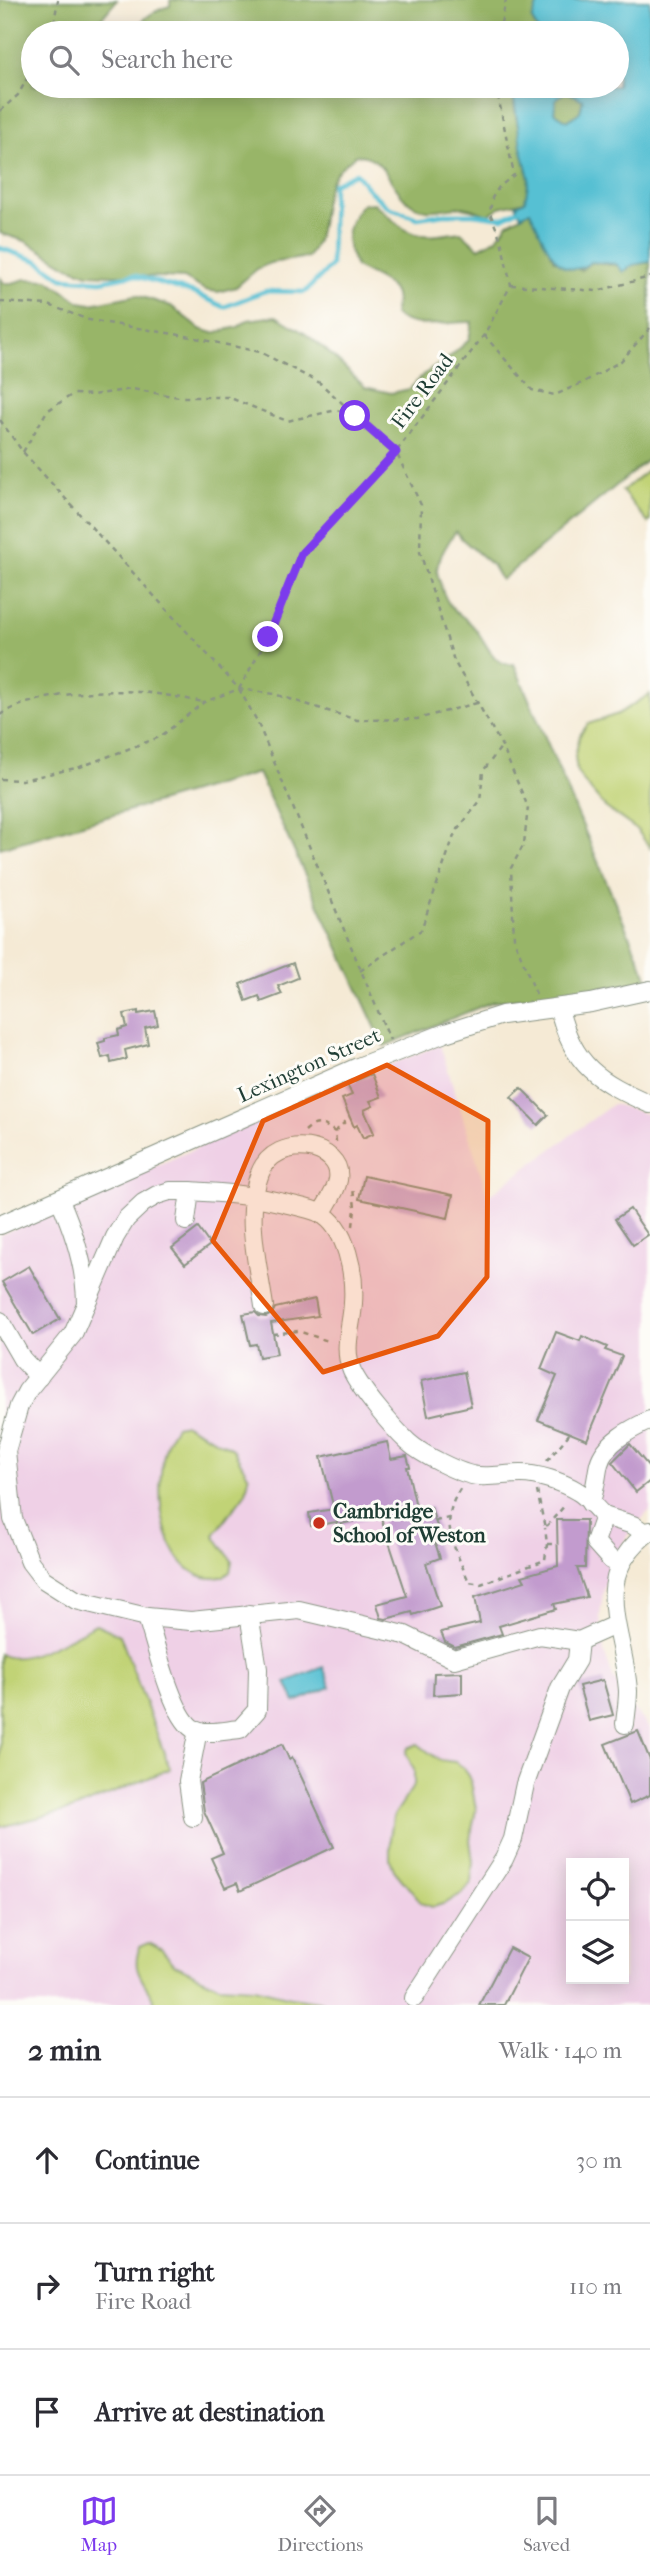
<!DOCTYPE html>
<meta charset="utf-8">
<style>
:root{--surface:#fff;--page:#f2f2f3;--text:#2b2b33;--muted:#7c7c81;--line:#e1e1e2;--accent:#7c3aed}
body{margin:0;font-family:"IM FELL French Canon",serif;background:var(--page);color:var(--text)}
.controls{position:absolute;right:21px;bottom:21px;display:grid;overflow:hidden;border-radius:0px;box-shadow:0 4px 18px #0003}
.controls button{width:63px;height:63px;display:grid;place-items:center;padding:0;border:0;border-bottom:2px solid var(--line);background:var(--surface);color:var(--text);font:35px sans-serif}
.stop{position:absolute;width:21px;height:21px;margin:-16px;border:5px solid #7c3aed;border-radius:50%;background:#fff}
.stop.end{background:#7c3aed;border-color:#fff;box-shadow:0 2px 7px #0008}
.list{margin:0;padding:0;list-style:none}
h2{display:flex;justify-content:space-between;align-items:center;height:91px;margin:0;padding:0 28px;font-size:30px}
h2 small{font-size:23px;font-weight:400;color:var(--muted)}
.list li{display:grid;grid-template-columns:46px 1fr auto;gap:21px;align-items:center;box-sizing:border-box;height:126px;padding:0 28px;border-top:2px solid var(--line)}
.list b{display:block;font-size:26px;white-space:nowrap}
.list p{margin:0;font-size:23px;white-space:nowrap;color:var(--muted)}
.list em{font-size:23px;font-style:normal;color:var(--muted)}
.icon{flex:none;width:38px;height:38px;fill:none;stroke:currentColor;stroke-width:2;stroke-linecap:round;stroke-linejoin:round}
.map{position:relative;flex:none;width:650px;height:2005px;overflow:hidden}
.search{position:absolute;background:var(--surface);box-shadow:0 4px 18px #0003;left:21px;right:21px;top:21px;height:77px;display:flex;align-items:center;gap:18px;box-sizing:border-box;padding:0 24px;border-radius:38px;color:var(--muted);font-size:26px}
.sheet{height:469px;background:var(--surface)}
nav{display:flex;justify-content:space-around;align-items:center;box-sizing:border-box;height:98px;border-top:2px solid var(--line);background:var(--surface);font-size:19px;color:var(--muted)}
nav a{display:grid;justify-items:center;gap:4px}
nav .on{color:var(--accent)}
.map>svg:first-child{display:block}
.built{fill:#efd0e6;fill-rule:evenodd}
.green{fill:#c1d376;stroke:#708855;stroke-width:2}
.forest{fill:#98b567;stroke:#5c794e;stroke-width:2}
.water{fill:#57c0d3;stroke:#3b7e84;stroke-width:2;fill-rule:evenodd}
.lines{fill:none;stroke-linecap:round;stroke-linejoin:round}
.stream{stroke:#57c0d3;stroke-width:4.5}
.building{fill:#c29bce}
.minor-casing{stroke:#8a9484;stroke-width:20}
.path{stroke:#8a9484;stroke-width:2.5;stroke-dasharray:5 5;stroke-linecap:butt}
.minor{stroke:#fff;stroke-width:18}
.route{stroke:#7c3aed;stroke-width:9}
.marked{fill:#e8590c;fill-opacity:0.2;stroke:#e8590c;stroke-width:5;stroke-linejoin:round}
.poi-dot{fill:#c8321e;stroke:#fdfcf7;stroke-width:2.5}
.labels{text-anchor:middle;stroke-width:6;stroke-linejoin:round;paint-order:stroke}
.street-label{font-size:21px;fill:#1f3d34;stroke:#fdfcf7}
.poi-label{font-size:21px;font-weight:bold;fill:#1f3d34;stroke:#fdfcf7;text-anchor:start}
</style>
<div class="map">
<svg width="650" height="2005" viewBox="0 0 650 2005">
<rect width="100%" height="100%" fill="#fdfcf7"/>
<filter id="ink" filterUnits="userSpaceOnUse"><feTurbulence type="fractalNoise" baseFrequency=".0143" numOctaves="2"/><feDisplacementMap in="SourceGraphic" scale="14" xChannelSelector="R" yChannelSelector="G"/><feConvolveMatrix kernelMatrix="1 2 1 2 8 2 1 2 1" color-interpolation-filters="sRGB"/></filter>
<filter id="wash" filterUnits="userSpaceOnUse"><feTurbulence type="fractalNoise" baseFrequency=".00686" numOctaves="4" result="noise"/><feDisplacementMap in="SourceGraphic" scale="28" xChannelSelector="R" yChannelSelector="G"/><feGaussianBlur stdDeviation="1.57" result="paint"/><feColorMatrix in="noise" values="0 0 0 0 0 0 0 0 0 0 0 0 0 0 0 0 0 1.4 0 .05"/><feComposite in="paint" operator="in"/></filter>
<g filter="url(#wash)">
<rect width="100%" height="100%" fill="#f5ead5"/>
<path class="built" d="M440,1045L488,1196L613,1104L650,1115V1510L628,1534L609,1570L603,1592L600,1616L604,1652L613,1677L623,1694L650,1729V2005H0V1235L346,1082ZM571,1863H624V1979H571Z"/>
<g class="green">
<path d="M650,469V521L648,523L622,491Z"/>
<path d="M650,694V848L637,830L605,807L587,786L577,772L575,756L580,735L588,724L618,714Z"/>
<path d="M185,1424L233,1449L249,1477L246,1492L214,1535L232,1561L230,1572C223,1578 214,1579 204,1577C154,1563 150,1460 176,1426Z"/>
<path d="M96,1624L120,1635L170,1769L74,1809L0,1827V1654C22,1668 74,1635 96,1624Z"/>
<path d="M418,1744L439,1760L455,1762L464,1768L471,1782L476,1809L470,1840L473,1862L471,1883L464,1892L446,1903L436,1906L431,1907L421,1903L394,1870L390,1859V1838L393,1817L414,1785V1770L406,1753L408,1748Z"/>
<path d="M149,1943L162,1950L175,1965L219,1986L254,1988L291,1997L318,2001L329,2005H156C147,1982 129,1973 140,1947Z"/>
</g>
<g class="forest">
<path d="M0,0H117L89,33H33V86H512L516,116L529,178L526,198L525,201L500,207L488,215C478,211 467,206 457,207C438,209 426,215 410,203C389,189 386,154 356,155C346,163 335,171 330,184C318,210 327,231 308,257L270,263L257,269L236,287L218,292L205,290L184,278L88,274L69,267L25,241L0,233Z"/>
<path d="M170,0H539L532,20L539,33H134C140,19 155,10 170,6Z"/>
<path d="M566,91L583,99L580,112L567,121L554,112L556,99Z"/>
<path d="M374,203C410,236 411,240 461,232L479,248L496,239L508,223L530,211L554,260L581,270L591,262L610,265L650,262V458L501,580L493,566L462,539L456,531C449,541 438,557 437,570C437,575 440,581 441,586C451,618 462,610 477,631C487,644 494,668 514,664L649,982L492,1002L384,1046L258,773L0,848V277L4,283H12L26,279L48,280L80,302L91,304L136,295L171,306L200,329L213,333L238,327L248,320L276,316L306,334L326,350L365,387L391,393L410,389L423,375L450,357L469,340L472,322C446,321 418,332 394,315C403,282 379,281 356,267C343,241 344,227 362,204Z"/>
</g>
<g class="water">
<path d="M539,0H650V262L633,265L623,272L616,264L591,262C557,288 542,235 530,211L521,216L516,205L525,201L529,178L521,147L512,86H617V33H539L532,20ZM566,91L583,100L580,112L567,121L554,112L556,99Z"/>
<path d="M323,1667L331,1687L295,1702L286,1682Z"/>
</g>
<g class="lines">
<path class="stream" d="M0,248L38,261L62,278L101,281L133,275L194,293L224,307L265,291L305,292L331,266L333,184L356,173L370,191L388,207L417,218L444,214H473L503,218L523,207"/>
</g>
<g id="blocks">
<g class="building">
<path d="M293,963L298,978L278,986L282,994L261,1002L259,996L246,1001L240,984Z"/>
<path d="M138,1011V1014L155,1011L158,1025L145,1028L148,1044L125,1050L127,1059L111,1063L110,1056L102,1058L98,1043L105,1041V1038L119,1035L118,1030L127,1027L124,1014Z"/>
<path d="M372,1074L381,1097L370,1101L373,1106L364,1110L374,1133L363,1138L357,1125L354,1127L342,1099L352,1095L347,1084Z"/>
<path d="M521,1088L548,1115L538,1125L511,1097Z"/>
<path d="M364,1176L453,1195L448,1218L359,1199Z"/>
<path d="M630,1209L648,1235L633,1245L615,1219Z"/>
<path d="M198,1228L210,1245L185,1264L172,1248Z"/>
<path d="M29,1266L60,1319L33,1335L2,1282Z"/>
<path d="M315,1299L318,1316L271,1323L277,1354L259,1357L256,1344L250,1345L243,1314L255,1312L259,1316L266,1317L272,1314L275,1308Z"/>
<path d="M556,1332L580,1341L582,1336L607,1347L605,1350L622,1356L587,1440L538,1420L557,1376L541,1369Z"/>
<path d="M464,1372L471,1406L428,1416L421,1381Z"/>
<path d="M387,1442L391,1459L407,1456L410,1467H407L417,1511L431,1507L435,1521L438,1528L431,1530L440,1558L426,1563L440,1606L413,1615L412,1612L386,1619L381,1618L377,1604L407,1596L380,1515L337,1525V1522L311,1526L309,1513L334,1509L321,1457Z"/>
<path d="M630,1444L650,1468V1481L636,1492L612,1462Z"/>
<path d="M557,1520H586L585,1568H577L587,1597L554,1604L556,1609L499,1626L502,1634L455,1647L445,1642L441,1632L480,1623L475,1597L525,1581L522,1576L558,1566Z"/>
<path d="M462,1672V1693L433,1695L434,1673Z"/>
<path d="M603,1680L613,1715L589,1721L579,1686Z"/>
<path d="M638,1731L650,1760V1795L630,1804L605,1744Z"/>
<path d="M282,1744L289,1759L292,1757L334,1847L240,1891L237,1883L225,1888L211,1858L223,1853L204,1811L200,1783Z"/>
<path d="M509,1948L528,1958L504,2005H479Z"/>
</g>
</g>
</g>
<g filter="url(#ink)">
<use href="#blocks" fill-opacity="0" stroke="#8a9484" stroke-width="2"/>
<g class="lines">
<g class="minor-casing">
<g id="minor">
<path d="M559,1008C572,1066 600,1082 650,1104"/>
<path d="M190,1191C224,1193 251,1195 284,1203C296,1206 309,1208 320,1213C347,1227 355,1275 353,1303C352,1326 342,1348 352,1371C361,1390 392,1427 408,1442C421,1454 461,1475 479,1476C493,1477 507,1474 521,1474C538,1474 562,1482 577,1491C587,1496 595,1508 604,1516L595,1542L611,1560L619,1564"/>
<path d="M60,1200C74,1232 86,1268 86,1304"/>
<path d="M186,1221L190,1191H170L157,1195L143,1203L126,1219L115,1237L73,1334L27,1391L19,1406L6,1451L13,1519L30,1562L43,1579L76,1600L147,1617L191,1621L299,1610L405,1635L454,1659L540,1635L579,1641L615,1625"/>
<path d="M0,1225L358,1067L445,1033L502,1015L591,1003L650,990"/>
<path d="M264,1306C258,1265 244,1214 260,1173C276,1132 344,1144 338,1180C336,1192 327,1203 321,1214"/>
<path d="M0,1321L22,1359L39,1377"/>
<path d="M590,1503C596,1490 596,1477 599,1464C605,1442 631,1429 650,1420"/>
<path d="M604,1516L633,1525L646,1534"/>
<path d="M147,1617C155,1642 172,1714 192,1728C204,1736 226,1730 240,1729L257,1710L258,1669L249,1614"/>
<path d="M625,1724C626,1713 628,1702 628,1691C624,1630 587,1578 650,1531"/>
<path d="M193,1817L188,1781L198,1730"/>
<path d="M414,1998L504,1859L513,1839L525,1784L560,1688L577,1660L579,1641"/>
</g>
</g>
<g class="path">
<path d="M52,33L58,0"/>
<path d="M499,33L506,0"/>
<path d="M0,111L18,95L33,68"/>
<path d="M511,285L597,291L650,277"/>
<path d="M0,302L49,305L89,320L186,336L260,352L320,383L396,452L421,505L420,552L454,661L502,746L528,807L524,844L511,868L514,939L536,994"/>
<path d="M484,335L532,390L555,395L584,382L621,361L650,328"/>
<path d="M0,420L23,452L239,689L257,721L390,1040"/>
<path d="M23,452L47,411L73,394L92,395L132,389L179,397H228L287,421L337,410L354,416"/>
<path d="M239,689L268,637L302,553L396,452L484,335L511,285L501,240L490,213L492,198L499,187L514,175L496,86"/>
<path d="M0,715C33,693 110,688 150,693C168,695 186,699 204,702"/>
<path d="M0,779L22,780L80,767L160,737L204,702L239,689L274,694L357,720L417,719L477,703"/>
<path d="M360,971L421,930L455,833L480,801L483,771L501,747"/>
<path d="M305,1131C316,1121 323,1123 335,1132"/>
<path d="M336,1142L335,1132L350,1117"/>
<path d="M353,1226L355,1209L353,1187"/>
<path d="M273,1334L298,1331L331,1342"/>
<path d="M547,1461L570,1433"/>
<path d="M460,1489C438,1523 455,1548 469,1582L481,1584L545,1560L547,1544L545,1528"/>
<path d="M537,1491L545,1528L566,1504"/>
<path d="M435,1521L449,1518"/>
<path d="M547,1544H558"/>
</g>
<use href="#minor" class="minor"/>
</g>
</g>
<g class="lines" filter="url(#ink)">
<path class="route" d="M268,637L302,553L396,452L355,416"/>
</g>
<path class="marked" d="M387,1065L488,1121L487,1277L438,1336L323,1372L213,1241L263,1121Z"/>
<circle class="poi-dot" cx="319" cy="1523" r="7"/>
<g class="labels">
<g class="street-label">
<text transform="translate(422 391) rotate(-53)" y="7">Fire Road</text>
<text transform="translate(309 1065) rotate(-24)" y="7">Lexington Street</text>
</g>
<g class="poi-label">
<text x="333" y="1518">Cambridge<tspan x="333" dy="24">School of Weston</tspan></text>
</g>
</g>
</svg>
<div class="controls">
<button><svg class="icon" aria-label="locate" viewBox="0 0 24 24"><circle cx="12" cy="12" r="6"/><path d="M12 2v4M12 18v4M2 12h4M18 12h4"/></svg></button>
<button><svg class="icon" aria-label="layers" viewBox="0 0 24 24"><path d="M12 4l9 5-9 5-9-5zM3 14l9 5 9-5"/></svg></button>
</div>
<div class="stop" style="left:355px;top:416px"></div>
<div class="stop end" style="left:268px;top:637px"></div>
<div class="search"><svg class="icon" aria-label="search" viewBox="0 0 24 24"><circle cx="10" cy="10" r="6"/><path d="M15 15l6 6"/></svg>Search here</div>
</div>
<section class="sheet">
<h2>2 min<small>Walk · 140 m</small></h2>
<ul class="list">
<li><svg class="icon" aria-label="ahead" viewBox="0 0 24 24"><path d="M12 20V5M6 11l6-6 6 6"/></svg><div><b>Continue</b></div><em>30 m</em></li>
<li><svg class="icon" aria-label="right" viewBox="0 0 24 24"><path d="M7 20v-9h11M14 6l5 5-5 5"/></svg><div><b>Turn right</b><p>Fire Road</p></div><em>110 m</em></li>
<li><svg class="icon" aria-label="arrive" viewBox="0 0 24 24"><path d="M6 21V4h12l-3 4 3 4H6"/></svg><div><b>Arrive at destination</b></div></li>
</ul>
</section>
<nav>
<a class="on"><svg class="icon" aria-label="map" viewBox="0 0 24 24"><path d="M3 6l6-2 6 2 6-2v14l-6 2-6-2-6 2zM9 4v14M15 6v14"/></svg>Map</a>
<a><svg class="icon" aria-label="directions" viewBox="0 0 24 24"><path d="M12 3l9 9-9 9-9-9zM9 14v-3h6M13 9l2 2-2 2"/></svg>Directions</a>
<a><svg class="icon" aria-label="saved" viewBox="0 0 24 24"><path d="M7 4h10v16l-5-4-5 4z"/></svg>Saved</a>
</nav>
